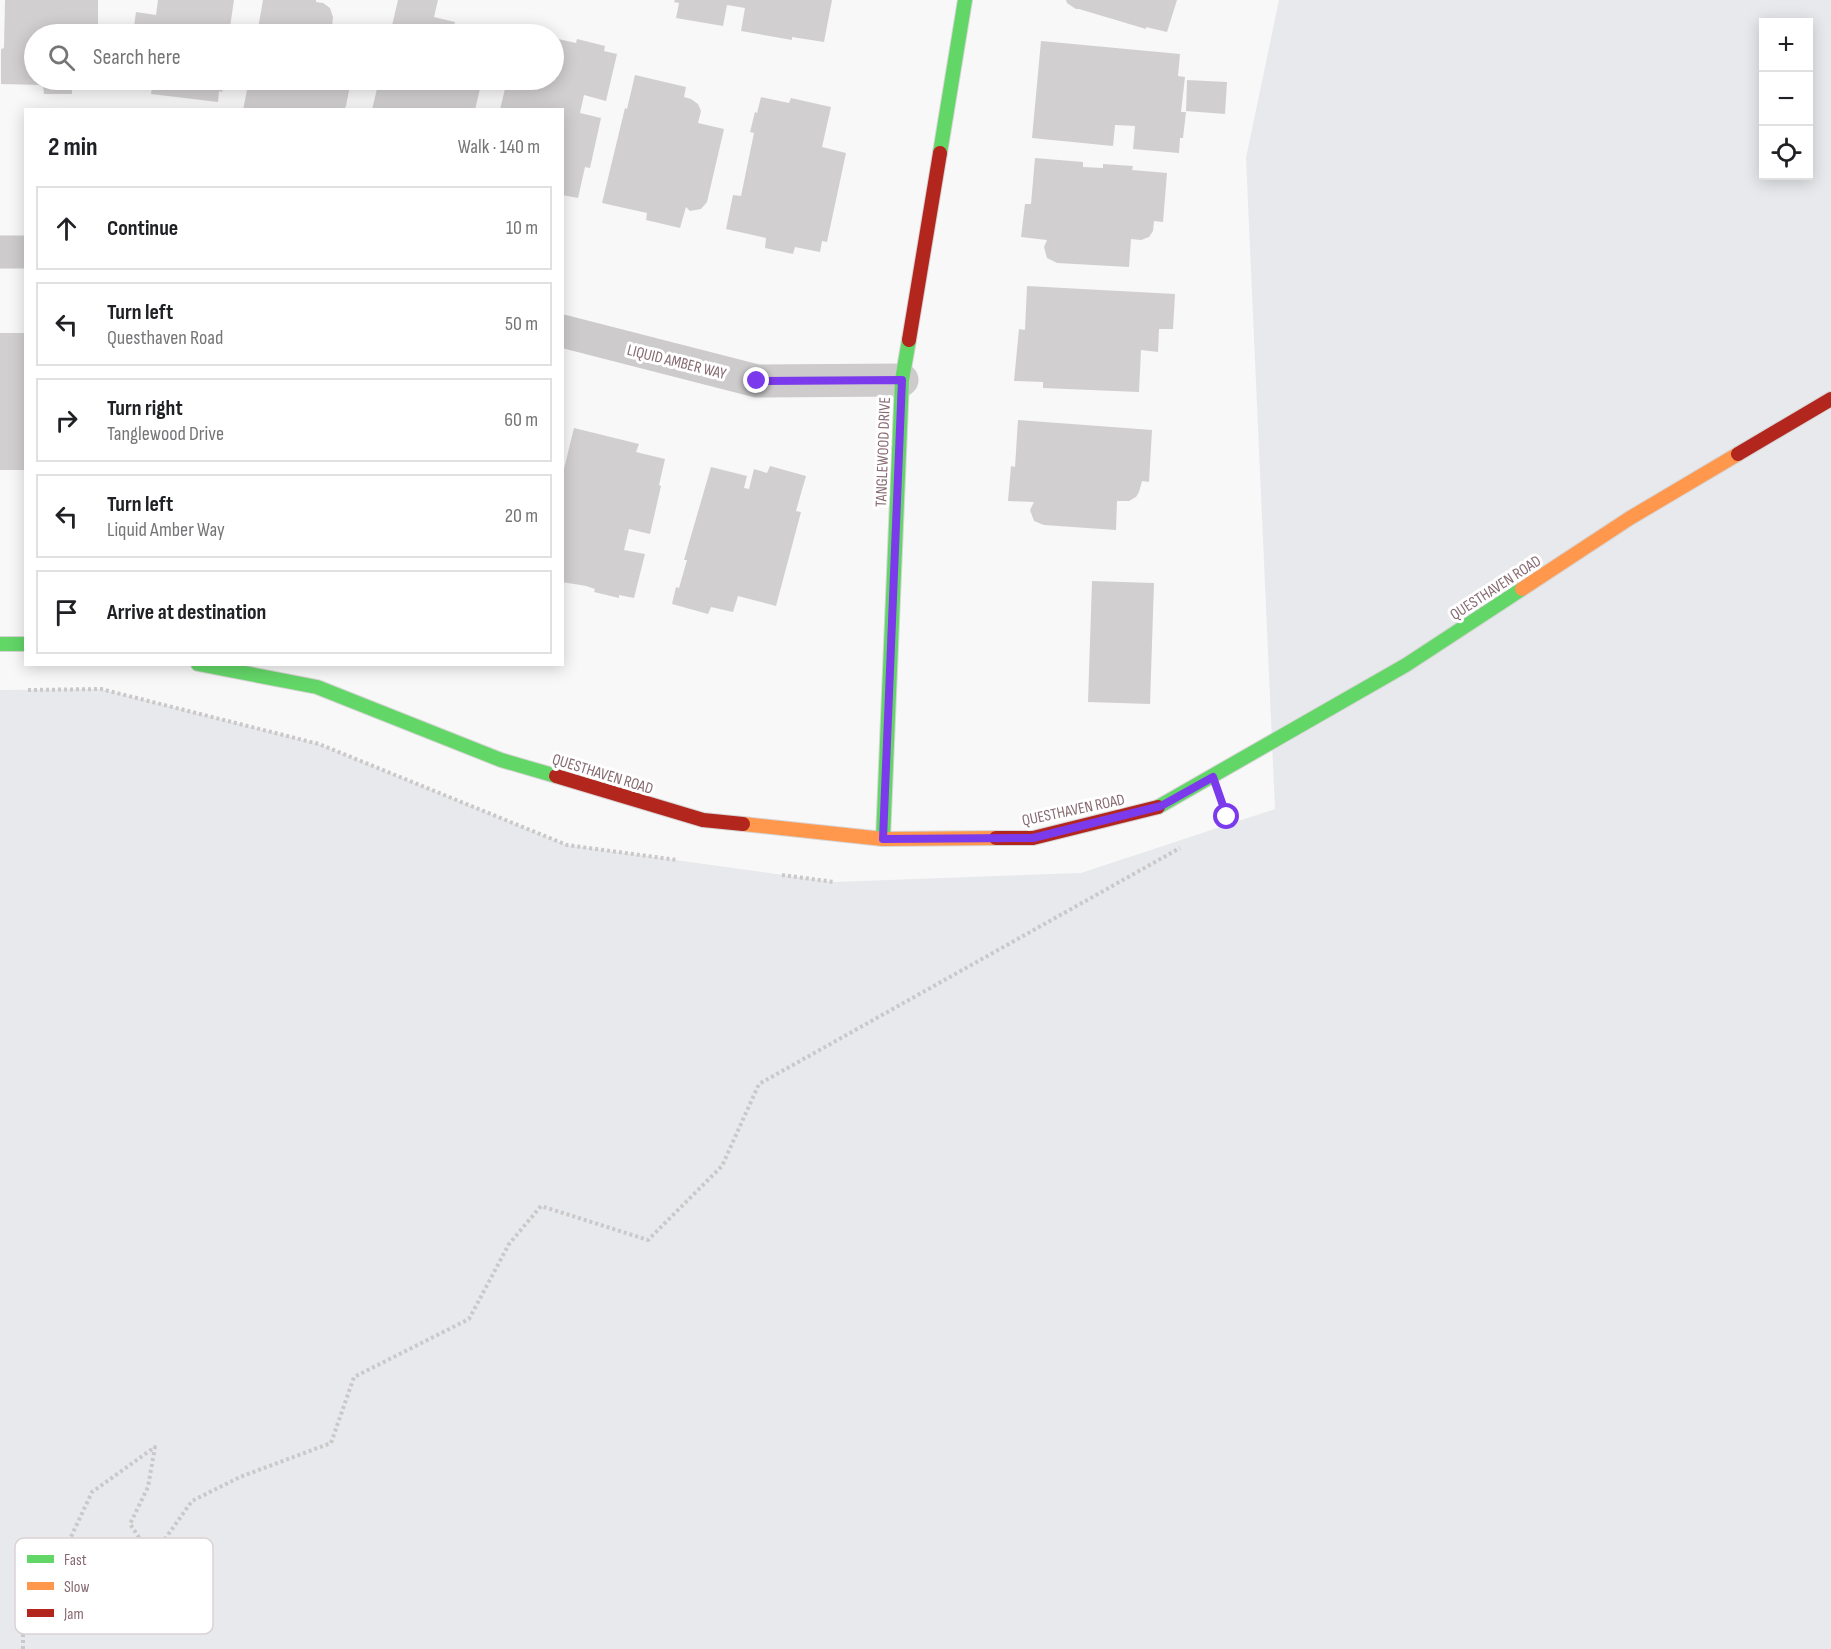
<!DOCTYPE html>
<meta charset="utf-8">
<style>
:root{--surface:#fff;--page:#f2f2f2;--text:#202124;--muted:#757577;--line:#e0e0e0}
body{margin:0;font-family:"Sofia Sans Condensed",sans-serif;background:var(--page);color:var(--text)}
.controls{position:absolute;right:18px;top:18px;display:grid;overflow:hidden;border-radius:0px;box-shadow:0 3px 15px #0003}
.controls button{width:54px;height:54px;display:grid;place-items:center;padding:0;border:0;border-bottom:2px solid var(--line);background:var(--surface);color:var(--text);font:30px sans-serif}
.stop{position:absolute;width:18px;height:18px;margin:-14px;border:4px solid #7c3aed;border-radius:50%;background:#fff}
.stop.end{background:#7c3aed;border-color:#fff;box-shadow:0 2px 6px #0008}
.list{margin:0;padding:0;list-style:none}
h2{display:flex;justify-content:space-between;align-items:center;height:78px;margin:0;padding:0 24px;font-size:26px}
h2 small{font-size:20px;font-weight:400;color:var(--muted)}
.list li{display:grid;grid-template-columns:39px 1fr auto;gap:18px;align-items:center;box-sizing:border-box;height:84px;margin:0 12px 12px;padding:0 12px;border:2px solid var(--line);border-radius:0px}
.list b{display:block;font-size:22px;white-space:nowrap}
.list p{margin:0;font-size:20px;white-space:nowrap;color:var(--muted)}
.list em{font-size:20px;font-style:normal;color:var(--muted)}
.icon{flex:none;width:33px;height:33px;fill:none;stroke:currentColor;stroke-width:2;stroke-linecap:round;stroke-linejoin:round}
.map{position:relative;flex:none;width:1831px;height:1649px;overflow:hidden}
.search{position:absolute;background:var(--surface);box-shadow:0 3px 15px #0003;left:24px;top:24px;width:540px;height:66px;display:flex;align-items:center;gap:15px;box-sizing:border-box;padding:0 21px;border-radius:33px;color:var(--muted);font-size:22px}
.panel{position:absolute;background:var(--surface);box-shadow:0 3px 15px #0003;left:24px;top:108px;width:540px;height:558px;border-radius:0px}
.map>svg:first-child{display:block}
.green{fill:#e8e9ec;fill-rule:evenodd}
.building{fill:#d2cfd0}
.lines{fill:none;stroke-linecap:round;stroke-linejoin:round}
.fast-casing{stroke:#d7d5d5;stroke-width:16}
.slow-casing{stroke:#d7d5d5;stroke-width:16}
.jam-casing{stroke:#d7d5d5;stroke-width:16}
.path{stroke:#cbc8c9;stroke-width:4;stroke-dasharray:3 3;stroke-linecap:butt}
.street{stroke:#cdcbcb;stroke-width:33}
.fast{stroke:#63d668;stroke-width:14}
.slow{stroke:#ff974d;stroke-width:14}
.jam{stroke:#b3261e;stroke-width:14}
.route{stroke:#7c3aed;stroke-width:8}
.labels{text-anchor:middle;stroke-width:6;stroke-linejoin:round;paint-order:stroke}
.street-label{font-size:16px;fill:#866a71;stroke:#fff}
.key{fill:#fff;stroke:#dbd2d4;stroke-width:1.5}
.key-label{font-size:16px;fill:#866a71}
</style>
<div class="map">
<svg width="1831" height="1649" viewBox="0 0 1831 1649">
<rect width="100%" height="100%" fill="#f8f8f8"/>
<path class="green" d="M1279,0H1831V1649H0V690L101,689L319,744L567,845L834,882L1081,873L1275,809L1246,158ZM1764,22H1808V176H1764Z"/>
<g class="building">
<path d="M5,0H98V34H34V80H98V86H72V94H44L43,85L1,84V49L4,48Z"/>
<path d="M158,0H234L229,34H133L136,12L156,15Z"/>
<path d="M263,0H316V2L323,3L330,8L333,17L332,27L360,32L359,34H257Z"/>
<path d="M398,0H438L434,17L455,22L452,34H390Z"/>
<path d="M675,0H832L824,42L792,37V40L741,31L745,8L727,5L723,26L676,18L679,3L674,2Z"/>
<path d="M1066,0H1177L1167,32L1146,27V29L1079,9H1076L1067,3Z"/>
<path d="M554,38L576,43L577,39L605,46L604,51L617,54L606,101L584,95L580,113L601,118L590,168L585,167L578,198L562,195V110H500L507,80H554Z"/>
<path d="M1041,41L1180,54L1178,76L1185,77L1181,112H1186L1183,138H1180L1179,153L1133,149L1135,126L1115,125L1113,146L1032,138Z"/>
<path d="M635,75L686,87L684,97L691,99L698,104L701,111L698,123L724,129L707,202L701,209L690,211L686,207L680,228L646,220L647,213L602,203L625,108L627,109Z"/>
<path d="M124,80H224L222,92L219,91L218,102L151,94L152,87L124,83Z"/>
<path d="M249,80H351L346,106L344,110H243Z"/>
<path d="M379,80H482L475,110H372Z"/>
<path d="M1187,80L1227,82L1225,114L1186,111Z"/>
<path d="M761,97L789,103L791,98L831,107L822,147L846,153L827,242L822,241L820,252L795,247L793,254L765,248L766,238L726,229L733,195L741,196L754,133L750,132L755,112L757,113Z"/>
<path d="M1035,158L1083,162V167L1103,168V164L1133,166L1132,170L1167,173L1163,222L1154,221L1153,231L1149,237L1141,240L1131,239L1129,267L1057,263L1047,258L1044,247L1047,240L1021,237L1025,204H1031Z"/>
<path d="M1027,286L1175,294L1173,329H1159L1158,352L1141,350L1139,392L1043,388V382L1014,381L1019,329L1025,330Z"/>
<rect x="0" y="333" width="26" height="137"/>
<path d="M1018,420L1152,430L1149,482L1142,481L1139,492L1136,497L1129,501H1117L1116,530L1044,525L1034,521L1030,510L1034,502L1008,501L1011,466L1015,467Z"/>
<path d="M574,428L639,444L636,452L665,459L659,485L661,486L650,534L629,529L624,550L645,554L634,598L619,595V598L594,592L595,589L586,586L562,582V477Z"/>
<path d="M770,466L806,476L796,511L801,512L776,606L738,596L733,612L711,607L708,614L672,604L676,587L679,588L687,560H684L711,467L747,476L744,488L749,489L754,469L767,473Z"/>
<path d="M1092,581L1154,583L1150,704L1088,702Z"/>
</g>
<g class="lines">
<g class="fast-casing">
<g id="fast">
<path d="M940,153L965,0"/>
<path d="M0,644H26"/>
<path d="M198,664L317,687L501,760L556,776"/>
<path d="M1158,807L1406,665L1522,589"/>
<path d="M883,839L902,380L909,340"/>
</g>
</g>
<g class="slow-casing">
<g id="slow">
<path d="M1522,589L1630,518L1738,454"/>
<path d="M743,824L883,839L996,838"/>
</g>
</g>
<g class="jam-casing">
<g id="jam">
<path d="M909,340L940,153"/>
<path d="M1738,454L1831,399"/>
<path d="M556,776L703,820L743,824"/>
<path d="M996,838H1033L1158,807"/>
</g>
</g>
<g class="path">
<path d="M28,690L101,689L319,744L567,845L677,860"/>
<path d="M782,875L834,882"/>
<path d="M23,1649V1616L38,1589L63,1554L92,1492L155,1447L148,1487L130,1524L152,1557L192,1501L240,1477L331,1443L354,1377L469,1319L509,1244L541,1206L648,1240L722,1166L759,1084L1180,848"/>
</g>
<g class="street">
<path d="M0,252H26"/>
<path d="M562,331L757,381L902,380"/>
</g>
<use href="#fast" class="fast"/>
<use href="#slow" class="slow"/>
<use href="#jam" class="jam"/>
</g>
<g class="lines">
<path class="route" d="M757,381L902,380L883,839L1033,838L1161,806L1213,777L1227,817"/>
</g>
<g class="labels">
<g class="street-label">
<text transform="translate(677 361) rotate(14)" y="6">LIQUID AMBER WAY</text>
<text transform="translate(882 452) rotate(-88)" y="6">TANGLEWOOD DRIVE</text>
<text transform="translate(1495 587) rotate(-33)" y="6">QUESTHAVEN ROAD</text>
<text transform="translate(603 773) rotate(17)" y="6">QUESTHAVEN ROAD</text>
<text transform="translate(1073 809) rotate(-12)" y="6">QUESTHAVEN ROAD</text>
</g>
</g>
<rect x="15" y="1538" width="198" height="96" rx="9" class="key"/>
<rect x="27" y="1555" width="27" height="8" fill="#63d668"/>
<rect x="27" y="1582" width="27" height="8" fill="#ff974d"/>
<rect x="27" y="1609" width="27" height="8" fill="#b3261e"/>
<g class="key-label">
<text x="64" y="1565">Fast</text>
<text x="64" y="1592">Slow</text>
<text x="64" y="1619">Jam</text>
</g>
</svg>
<div class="controls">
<button>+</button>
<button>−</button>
<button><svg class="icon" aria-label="locate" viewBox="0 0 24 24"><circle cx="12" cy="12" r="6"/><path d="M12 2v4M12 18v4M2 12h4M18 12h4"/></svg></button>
</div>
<div class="stop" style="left:1227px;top:817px"></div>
<div class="stop end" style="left:757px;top:381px"></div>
<div class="search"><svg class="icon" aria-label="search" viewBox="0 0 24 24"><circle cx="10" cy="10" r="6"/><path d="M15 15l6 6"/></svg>Search here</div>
<section class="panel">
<h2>2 min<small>Walk · 140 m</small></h2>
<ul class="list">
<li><svg class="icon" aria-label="ahead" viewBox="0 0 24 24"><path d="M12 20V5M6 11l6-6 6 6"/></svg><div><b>Continue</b></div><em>10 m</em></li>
<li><svg class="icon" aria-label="left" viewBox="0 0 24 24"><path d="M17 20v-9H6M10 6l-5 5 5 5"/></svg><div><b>Turn left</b><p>Questhaven Road</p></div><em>50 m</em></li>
<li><svg class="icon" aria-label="right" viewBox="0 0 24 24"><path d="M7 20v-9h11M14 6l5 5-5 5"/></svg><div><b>Turn right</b><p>Tanglewood Drive</p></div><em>60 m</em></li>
<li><svg class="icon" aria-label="left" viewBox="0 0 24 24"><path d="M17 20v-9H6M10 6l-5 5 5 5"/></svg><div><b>Turn left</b><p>Liquid Amber Way</p></div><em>20 m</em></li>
<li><svg class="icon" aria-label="arrive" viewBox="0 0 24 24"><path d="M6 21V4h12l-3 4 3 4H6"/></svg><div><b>Arrive at destination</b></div></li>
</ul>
</section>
</div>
